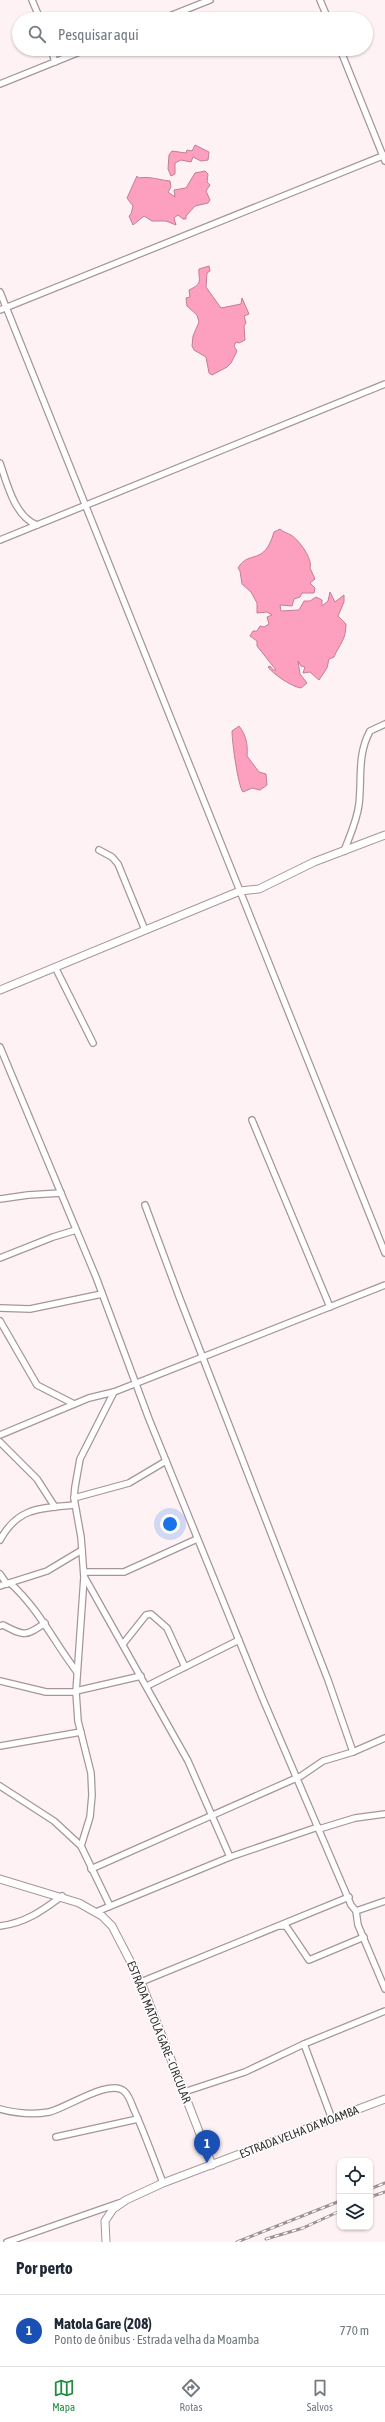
<!DOCTYPE html>
<html lang="pt">
<meta charset="utf-8">
<style>
:root{--surface:#fff;--page:#f2f2f3;--text:#1f2937;--muted:#747a83;--line:#e0e1e3;--accent:#228d44}
body{margin:0;font-family:"Asap Condensed",sans-serif;background:var(--page);color:var(--text)}
.controls{position:absolute;right:12px;bottom:12px;display:grid;overflow:hidden;border-radius:8px;box-shadow:0 1px 3px #0004}
.controls button{width:36px;height:36px;display:grid;place-items:center;padding:0;border:0;border-bottom:1px solid var(--line);background:var(--surface);color:var(--text);font:20px sans-serif}
.you{position:absolute;left:170px;top:1524px;width:14px;height:14px;margin:-10px;border:3px solid #fff;border-radius:50%;background:#1a73e8;box-shadow:0 0 0 6px #1a73e833}
.badge{display:grid;place-items:center;width:26px;height:26px;border-radius:50%;background:var(--accent);color:#fff;font-size:13px;font-weight:700}
.pin{position:absolute;translate:-50% -33px;filter:drop-shadow(0 1px 2px #0008)}
.pin::after{content:'';position:absolute;top:21px;width:14px;height:12px;background:inherit;clip-path:polygon(0 0,100% 0,50% 100%)}
.list{margin:0;padding:0;list-style:none}
h2{display:flex;justify-content:space-between;align-items:center;height:52px;margin:0;padding:0 16px;font-size:17px}
h2 small{font-size:13px;font-weight:400;color:var(--muted)}
.list li{display:grid;grid-template-columns:26px 1fr auto;gap:12px;align-items:center;box-sizing:border-box;height:72px;padding:0 16px;border-top:1px solid var(--line)}
.list b{display:block;font-size:15px;white-space:nowrap}
.list p{margin:0;font-size:13px;white-space:nowrap;color:var(--muted)}
.list em{font-size:13px;font-style:normal;color:var(--muted)}
.icon{flex:none;width:22px;height:22px;fill:none;stroke:currentColor;stroke-width:2;stroke-linecap:round;stroke-linejoin:round}
.map{position:relative;flex:none;width:385px;height:2242px;overflow:hidden}
.search{position:absolute;background:var(--surface);box-shadow:0 1px 3px #0004;left:12px;right:12px;top:12px;height:44px;display:flex;align-items:center;gap:10px;box-sizing:border-box;padding:0 14px;border-radius:22px;color:var(--muted);font-size:15px}
.sheet{height:124px;background:var(--surface)}
nav{display:flex;justify-content:space-around;align-items:center;box-sizing:border-box;height:56px;border-top:1px solid var(--line);background:var(--surface);font-size:11px;color:var(--muted)}
nav a{display:grid;justify-items:center;gap:2px}
nav .on{color:var(--accent)}
.map>svg:first-child{display:block}
.water{fill:#fd9fbe;stroke:#c27e95}
.lines{fill:none;stroke-linecap:round;stroke-linejoin:round}
.minor-casing{stroke:#a5969a;stroke-width:8}
.tertiary-casing{stroke:#a5969a;stroke-width:9}
.minor{stroke:#fff;stroke-width:5.5}
.tertiary{stroke:#fff;stroke-width:7}
.rail-casing{stroke:#9c9295;stroke-width:3}
.rail{stroke:#fff;stroke-width:1.5;stroke-dasharray:4.5;stroke-linecap:butt}
.labels{text-anchor:middle;stroke-width:3;stroke-linejoin:round;paint-order:stroke}
.street-label{font-size:12px;fill:#383234;stroke:#fff}
</style>
<div class="map">
<svg width="385" height="2242" viewBox="0 0 385 2242">
<rect width="100%" height="100%" fill="#fff2f5"/>
<g class="water">
<path d="M195,145L209,152L208,160L201,161L193,157L191,162L181,160L175,163V174L171,176L168,169L169,155L172,151L186,153L187,150L192,151Z"/>
<path d="M205,171L208,174L207,182L210,185L206,191L210,200L208,203L195,206L186,216V219H183L178,215L174,218L176,225L166,221H152L144,216L133,225L129,216L131,214L133,206L127,198L137,176L139,178C150,176 159,180 170,181L171,187L168,192L175,197L174,190L186,188L195,173Z"/>
<path d="M209,266L210,271L207,273L206,287L221,308L241,304L242,298L249,314L244,316L246,323L244,326L245,340L239,343L236,342L234,346L237,351L231,363L227,367L212,375L209,373L206,357L194,350L192,346L193,336L199,322L197,315L187,306L186,298L190,297L189,290C204,283 198,280 199,269Z"/>
<path d="M280,529C283,532 287,533 291,535C299,540 313,559 310,568L315,579L310,583L315,588L314,593H302L300,597L294,599L292,606L280,605L281,611L299,610L304,601H310L316,597L322,600V606L328,601L330,592L335,602L344,595V602L338,616L346,624C346,640 340,643 334,657L329,659L327,668L319,680L310,672L303,673L305,667L301,666L298,661L300,674L307,683L301,688C292,687 273,674 268,667L270,666L273,670H276L257,646V641L250,636L253,631H257L260,626L264,627L269,624L267,617L272,615L267,612L257,613V603L251,592L242,584L240,571L238,568C249,549 264,567 274,532Z"/>
<path d="M239,726C246,735 248,744 247,756L259,772L266,774L267,785L260,790L252,788L243,792C238,786 232,742 232,731Z"/>
</g>
<g class="lines">
<g class="minor-casing">
<g id="minor">
<path d="M32,0L40,19"/>
<path d="M320,0L328,19"/>
<path d="M162,19L210,0"/>
<path d="M51,49L55,62"/>
<path d="M340,49L385,161"/>
<path d="M0,84L87,49"/>
<path d="M0,292L385,1253"/>
<path d="M0,310L385,155"/>
<path d="M0,463C7,484 15,517 37,525"/>
<path d="M0,540L385,384"/>
<path d="M99,850L112,857L118,864L145,930"/>
<path d="M344,851C350,835 357,821 359,804C362,778 357,755 370,731L385,724"/>
<path d="M55,967L93,1043"/>
<path d="M0,1047L96,1277L149,1419L262,1697L351,1905L356,1911L358,1925L385,1989"/>
<path d="M252,1120L330,1307"/>
<path d="M0,1199L28,1195L61,1193"/>
<path d="M145,1205L180,1299L328,1680L353,1752"/>
<path d="M0,1258L53,1237L76,1230"/>
<path d="M0,1308L30,1309L102,1294"/>
<path d="M0,1321L37,1385L74,1404"/>
<path d="M0,1435L89,1398L114,1392"/>
<path d="M0,1442L37,1479L55,1507"/>
<path d="M74,1498L129,1483L166,1461"/>
<path d="M0,1540C18,1507 41,1508 75,1505"/>
<path d="M84,1572H124L197,1539"/>
<path d="M0,1574L7,1584"/>
<path d="M85,1578L188,1761L230,1857"/>
<path d="M10,1583C39,1609 54,1642 77,1672"/>
<path d="M0,1586L47,1571L82,1550"/>
<path d="M0,1626L3,1625C24,1636 25,1637 45,1623"/>
<path d="M123,1644L146,1615L151,1614L167,1628L185,1667"/>
<path d="M0,1681L46,1692H76"/>
<path d="M147,1686L239,1640"/>
<path d="M76,1691L141,1676"/>
<path d="M0,1746L81,1732"/>
<path d="M0,1786L54,1821L81,1846"/>
<path d="M319,1829L355,1818L385,1814"/>
<path d="M91,1869L301,1776L323,1761L353,1752L385,1738"/>
<path d="M110,1906L81,1846L90,1817L92,1795L91,1773L78,1721L76,1692L84,1577L81,1537L74,1498L75,1487L80,1459L114,1392L385,1285"/>
<path d="M356,1911L385,1901"/>
<path d="M96,1912L230,1857L318,1827"/>
<path d="M0,1926C25,1923 42,1911 62,1896"/>
<path d="M280,1926H286L309,1960L364,1937"/>
<path d="M141,1982L349,1897"/>
<path d="M304,2044L332,2119"/>
<path d="M184,2092L245,2072L304,2044L385,2011"/>
<path d="M0,2109C15,2113 33,2115 49,2112C67,2108 111,2077 125,2092C130,2097 132,2106 135,2112C145,2135 154,2159 163,2183"/>
<path d="M56,2137L138,2119"/>
<path d="M7,2242L119,2203"/>
</g>
</g>
<g class="tertiary-casing">
<g id="tertiary">
<path d="M0,990L240,891L259,889L314,862L385,835"/>
<path d="M0,1879L79,1903L102,1916L112,1926L141,1982L212,2165"/>
<path d="M106,2242L105,2221L113,2209L126,2200L163,2183L385,2099"/>
</g>
</g>
<use href="#minor" class="minor"/>
<use href="#tertiary" class="tertiary"/>
<g class="rail-casing">
<g id="rail">
<path d="M370,2189L385,2183"/>
<path d="M370,2197L385,2192"/>
<path d="M266,2239L303,2228L340,2211"/>
<path d="M237,2242L340,2201"/>
</g>
</g>
<use href="#rail" class="rail"/>
</g>
<g class="labels">
<g class="street-label">
<text transform="translate(159 2032) rotate(68)" y="4">ESTRADA MATOLA GARE - CIRCULAR</text>
<text transform="translate(299 2132) rotate(-21)" y="4">ESTRADA VELHA DA MOAMBA</text>
</g>
</g>
</svg>
<div class="controls">
<button><svg class="icon" aria-label="locate" viewBox="0 0 24 24"><circle cx="12" cy="12" r="6"/><path d="M12 2v4M12 18v4M2 12h4M18 12h4"/></svg></button>
<button><svg class="icon" aria-label="layers" viewBox="0 0 24 24"><path d="M12 4l9 5-9 5-9-5zM3 14l9 5 9-5"/></svg></button>
</div>
<div class="you"></div>
<div class="pin badge" style="left:207px;top:2163px;background:#1a4fb4">1</div>
<div class="search"><svg class="icon" aria-label="search" viewBox="0 0 24 24"><circle cx="10" cy="10" r="6"/><path d="M15 15l6 6"/></svg>Pesquisar aqui</div>
</div>
<section class="sheet">
<h2>Por perto<small></small></h2>
<ul class="list">
<li><span class="badge" style="background:#1a4fb4">1</span><div><b>Matola Gare (208)</b><p>Ponto de ônibus · Estrada velha da Moamba</p></div><em>770 m</em></li>
</ul>
</section>
<nav>
<a class="on"><svg class="icon" aria-label="map" viewBox="0 0 24 24"><path d="M3 6l6-2 6 2 6-2v14l-6 2-6-2-6 2zM9 4v14M15 6v14"/></svg>Mapa</a>
<a><svg class="icon" aria-label="directions" viewBox="0 0 24 24"><path d="M12 3l9 9-9 9-9-9zM9 14v-3h6M13 9l2 2-2 2"/></svg>Rotas</a>
<a><svg class="icon" aria-label="saved" viewBox="0 0 24 24"><path d="M7 4h10v16l-5-4-5 4z"/></svg>Salvos</a>
</nav>
